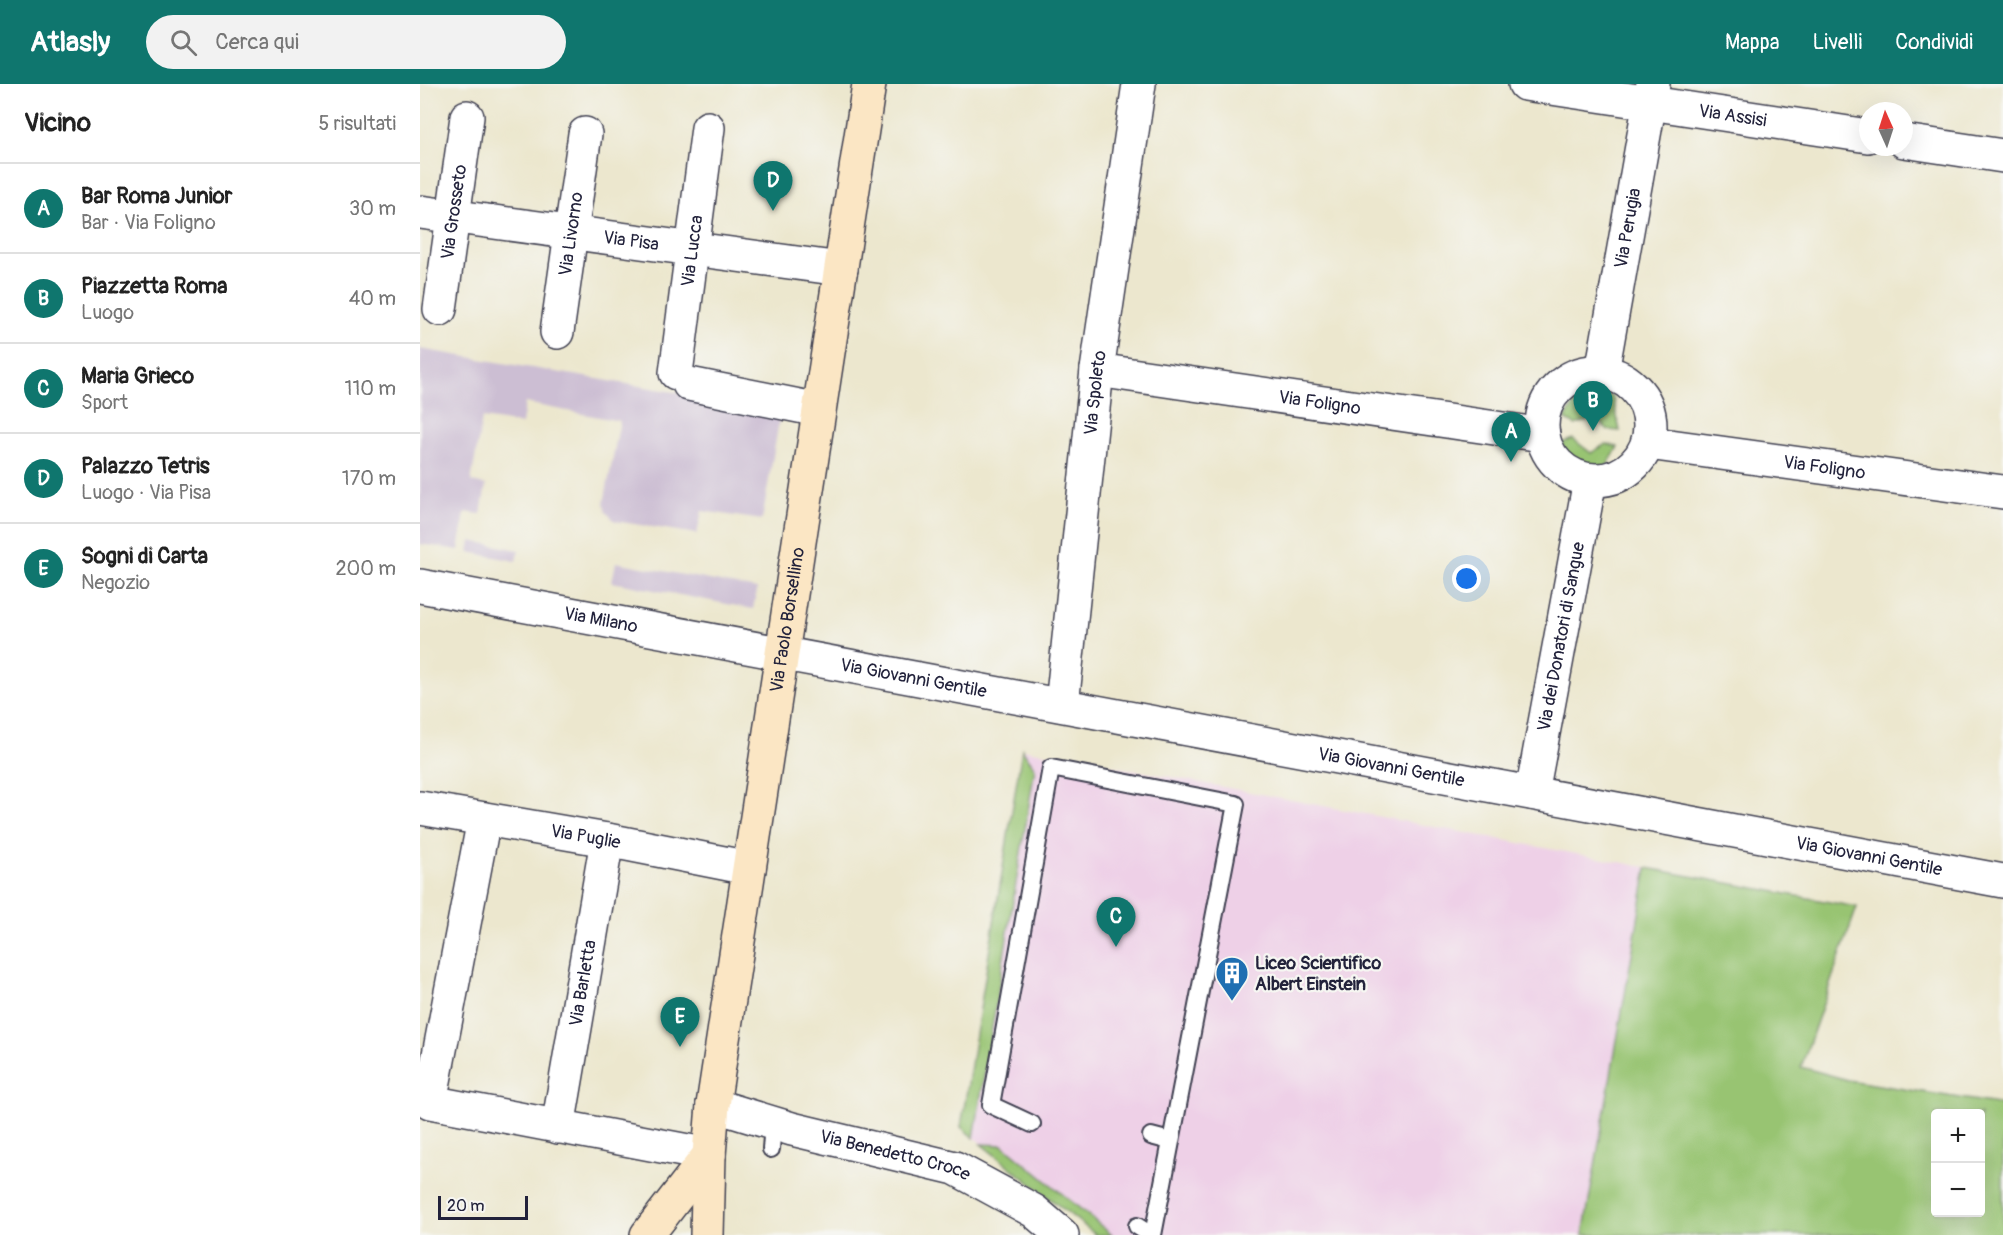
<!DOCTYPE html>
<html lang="it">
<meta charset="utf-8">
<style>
:root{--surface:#fff;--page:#f2f2f2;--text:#222;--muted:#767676;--line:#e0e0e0;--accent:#0f766e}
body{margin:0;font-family:Pangolin,sans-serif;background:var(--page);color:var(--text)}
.controls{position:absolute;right:18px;bottom:18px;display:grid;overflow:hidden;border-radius:6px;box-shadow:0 6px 24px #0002}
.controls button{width:54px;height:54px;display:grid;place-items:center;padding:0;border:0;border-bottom:2px solid var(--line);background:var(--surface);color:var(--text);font:30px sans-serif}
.compass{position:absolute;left:1439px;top:18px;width:54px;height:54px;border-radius:50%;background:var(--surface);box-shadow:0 6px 24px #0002;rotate:357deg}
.scale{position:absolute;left:18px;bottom:15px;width:90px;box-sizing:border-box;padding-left:6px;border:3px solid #22223b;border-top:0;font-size:16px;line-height:21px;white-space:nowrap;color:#22223b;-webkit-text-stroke:4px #f6f6f2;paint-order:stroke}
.you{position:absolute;left:1047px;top:495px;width:21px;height:21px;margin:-15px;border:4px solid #fff;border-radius:50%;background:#1a73e8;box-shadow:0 0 0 9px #1a73e833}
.badge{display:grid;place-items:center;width:39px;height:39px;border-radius:50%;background:var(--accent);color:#fff;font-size:20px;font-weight:700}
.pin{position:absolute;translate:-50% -50px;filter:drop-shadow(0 2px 3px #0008)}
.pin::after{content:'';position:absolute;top:32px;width:21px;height:18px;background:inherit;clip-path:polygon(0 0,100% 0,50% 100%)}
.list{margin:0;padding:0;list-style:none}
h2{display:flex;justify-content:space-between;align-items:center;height:78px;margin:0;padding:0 24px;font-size:26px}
h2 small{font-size:20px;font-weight:400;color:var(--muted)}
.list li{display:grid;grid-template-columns:39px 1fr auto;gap:18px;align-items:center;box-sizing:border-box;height:90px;padding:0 24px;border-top:2px solid var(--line)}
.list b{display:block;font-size:22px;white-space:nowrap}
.list p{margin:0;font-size:20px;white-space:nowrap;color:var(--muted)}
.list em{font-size:20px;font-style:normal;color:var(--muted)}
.icon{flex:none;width:33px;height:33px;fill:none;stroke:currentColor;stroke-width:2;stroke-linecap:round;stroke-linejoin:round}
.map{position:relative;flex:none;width:1583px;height:1151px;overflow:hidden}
header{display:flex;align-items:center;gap:36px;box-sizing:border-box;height:84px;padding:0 30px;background:var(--accent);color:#fff}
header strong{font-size:28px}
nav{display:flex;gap:33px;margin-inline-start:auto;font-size:21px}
.search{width:420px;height:54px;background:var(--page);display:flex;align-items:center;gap:15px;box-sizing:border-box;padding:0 21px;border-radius:33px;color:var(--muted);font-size:22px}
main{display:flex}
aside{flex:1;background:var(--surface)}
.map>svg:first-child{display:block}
.built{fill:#eed0e7}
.industrial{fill:#ccbed3}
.green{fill:#98c472;stroke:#5d7356;stroke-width:1.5;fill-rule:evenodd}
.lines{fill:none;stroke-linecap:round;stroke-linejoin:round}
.service-casing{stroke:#404051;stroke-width:20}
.minor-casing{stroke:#404051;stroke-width:36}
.tertiary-casing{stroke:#404051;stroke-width:36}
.secondary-casing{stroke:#404051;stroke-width:36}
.service{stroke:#fff;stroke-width:16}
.minor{stroke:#fff;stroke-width:33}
.tertiary{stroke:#fff;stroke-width:33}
.secondary{stroke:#fbe6c4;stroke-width:33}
.labels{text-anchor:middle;stroke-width:4.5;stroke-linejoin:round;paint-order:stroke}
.street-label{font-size:18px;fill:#22223b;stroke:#f6f6f2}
.poi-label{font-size:18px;font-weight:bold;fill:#22223b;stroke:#f6f6f2;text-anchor:start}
</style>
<header>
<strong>Atlasly</strong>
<div class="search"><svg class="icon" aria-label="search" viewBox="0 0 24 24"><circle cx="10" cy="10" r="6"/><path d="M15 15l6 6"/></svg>Cerca qui</div>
<nav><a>Mappa</a><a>Livelli</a><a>Condividi</a></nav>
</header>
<main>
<aside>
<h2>Vicino<small>5 risultati</small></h2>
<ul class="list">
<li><span class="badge">A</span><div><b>Bar Roma Junior</b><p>Bar · Via Foligno</p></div><em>30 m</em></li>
<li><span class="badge">B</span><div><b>Piazzetta Roma</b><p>Luogo</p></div><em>40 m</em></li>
<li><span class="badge">C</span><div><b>Maria Grieco</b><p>Sport</p></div><em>110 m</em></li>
<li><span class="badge">D</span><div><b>Palazzo Tetris</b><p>Luogo · Via Pisa</p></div><em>170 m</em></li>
<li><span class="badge">E</span><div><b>Sogni di Carta</b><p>Negozio</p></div><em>200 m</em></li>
</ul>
</aside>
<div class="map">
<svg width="1583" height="1151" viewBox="0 0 1583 1151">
<rect width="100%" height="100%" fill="#f6f6f2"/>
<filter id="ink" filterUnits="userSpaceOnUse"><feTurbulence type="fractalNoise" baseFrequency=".0167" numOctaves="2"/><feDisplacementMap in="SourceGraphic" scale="12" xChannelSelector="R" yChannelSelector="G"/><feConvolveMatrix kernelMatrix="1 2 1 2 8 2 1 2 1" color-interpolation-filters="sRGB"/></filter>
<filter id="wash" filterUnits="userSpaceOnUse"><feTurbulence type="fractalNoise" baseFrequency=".008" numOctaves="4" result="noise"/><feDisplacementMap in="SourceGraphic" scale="24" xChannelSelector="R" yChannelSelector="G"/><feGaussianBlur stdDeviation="1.35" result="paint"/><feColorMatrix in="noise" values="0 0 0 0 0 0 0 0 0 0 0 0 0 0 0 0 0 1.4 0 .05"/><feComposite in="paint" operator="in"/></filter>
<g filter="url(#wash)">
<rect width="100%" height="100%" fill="#ece7ce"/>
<path class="built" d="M602,665L1437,823L1323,1151H676L541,1043Z"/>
<g class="industrial">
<path d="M0,265L361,326L342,436L282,427L277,450L195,437L186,428L184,419L200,337L105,319L102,340L62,334L51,398L66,401L61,430L45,428L39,466L0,460Z"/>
<path d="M51,457L99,466L96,477L49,468Z"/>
<path d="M196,478L337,505L333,525L192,498Z"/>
</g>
<g class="green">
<path d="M1177,302L1193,314L1200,347L1188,346L1176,334L1155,341L1145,335L1159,312Z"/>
<path d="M1153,355L1171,369L1186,360L1198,363L1181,392L1163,399L1148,385L1142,359Z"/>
<path d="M602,665L615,684L554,1054L541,1043Z"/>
<path d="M1227,784L1437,823L1381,983L1428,996L1583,1021V1151H1163ZM1516,1030H1560V1128H1516Z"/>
<path d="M561,1060L583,1061L692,1151H676Z"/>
</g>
</g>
<g filter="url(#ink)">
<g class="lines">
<g class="service-casing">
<g id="service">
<path d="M612,1040L571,1021L631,684L816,720L733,1151"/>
<path d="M731,1052L750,1057"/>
<path d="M351,1065L353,1039"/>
<path d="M717,1142L731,1151"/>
</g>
</g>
<g class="minor-casing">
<g id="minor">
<path id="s1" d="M1105,0L1448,52"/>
<path d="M1484,57L1583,72"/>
<path id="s2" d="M0,128L421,185"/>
<path id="s3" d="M20,225L47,33"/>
<path id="s4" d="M137,248L165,50"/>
<path id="s5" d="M677,286L1123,351"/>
<path id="s6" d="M1182,288L1233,0"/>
<circle cx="1176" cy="342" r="54"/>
<path id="s7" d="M256,289L288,44"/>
<path d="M269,300L399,326"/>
<path id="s8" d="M1228,359L1583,408"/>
<path id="s9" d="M642,621L677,286L719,0"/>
<path id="s10" d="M1112,709L1170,396"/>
<path d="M64,735L10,1018L289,1071"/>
<path id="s11" d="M293,1021L372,1045L535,1084L614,1127L642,1151"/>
<path id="s12" d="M138,1043L187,756"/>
</g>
</g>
<g class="tertiary-casing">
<g id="tertiary">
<path id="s13" d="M0,502L1583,797"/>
<path id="s14" d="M0,724L187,756L329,784"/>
</g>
</g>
<g class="secondary-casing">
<g id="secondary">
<path d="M227,1151L289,1071"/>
<path id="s15" d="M287,1151L289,1071L293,1021L449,0"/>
</g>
</g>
<use href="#service" class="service"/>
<use href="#minor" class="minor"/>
<use href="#tertiary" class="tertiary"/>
<use href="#secondary" class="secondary"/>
</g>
</g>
<defs>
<g id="building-pin" transform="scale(1.725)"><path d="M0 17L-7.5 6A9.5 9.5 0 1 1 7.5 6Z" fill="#1f6fb2" stroke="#f6f6f2"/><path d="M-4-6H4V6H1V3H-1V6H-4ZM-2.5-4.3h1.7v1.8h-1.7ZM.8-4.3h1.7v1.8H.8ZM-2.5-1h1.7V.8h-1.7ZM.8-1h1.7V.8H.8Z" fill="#fff"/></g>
</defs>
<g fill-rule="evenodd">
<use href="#building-pin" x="812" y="889"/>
</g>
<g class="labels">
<g class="street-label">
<text dy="6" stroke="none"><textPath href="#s1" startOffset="210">Via Assisi</textPath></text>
<text dy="6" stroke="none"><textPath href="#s3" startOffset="98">Via Grosseto</textPath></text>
<text dy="6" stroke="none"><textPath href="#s6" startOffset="146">Via Perugia</textPath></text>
<text dy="6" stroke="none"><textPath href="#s4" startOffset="99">Via Livorno</textPath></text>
<text dy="6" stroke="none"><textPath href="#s2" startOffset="213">Via Pisa</textPath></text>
<text dy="6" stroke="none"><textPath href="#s7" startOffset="123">Via Lucca</textPath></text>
<text dy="6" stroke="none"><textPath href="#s9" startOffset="314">Via Spoleto</textPath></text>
<text dy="6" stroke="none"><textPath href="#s5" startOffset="225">Via Foligno</textPath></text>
<text dy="6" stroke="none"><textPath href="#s8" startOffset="178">Via Foligno</textPath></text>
<text dy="6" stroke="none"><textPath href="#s13" startOffset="184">Via Milano</textPath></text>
<text dy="6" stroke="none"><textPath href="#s15" startOffset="621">Via Paolo Borsellino</textPath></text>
<text dy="6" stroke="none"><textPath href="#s10" startOffset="159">Via dei Donatori di Sangue</textPath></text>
<text dy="6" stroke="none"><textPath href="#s13" startOffset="502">Via Giovanni Gentile</textPath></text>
<text dy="6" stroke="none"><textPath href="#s13" startOffset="988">Via Giovanni Gentile</textPath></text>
<text dy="6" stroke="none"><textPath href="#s14" startOffset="168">Via Puglie</textPath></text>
<text dy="6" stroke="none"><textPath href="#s13" startOffset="1474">Via Giovanni Gentile</textPath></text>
<text dy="6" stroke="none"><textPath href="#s12" startOffset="146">Via Barletta</textPath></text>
<text dy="6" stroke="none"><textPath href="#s11" startOffset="189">Via Benedetto Croce</textPath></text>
</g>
<g class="poi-label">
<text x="835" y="885">Liceo Scientifico<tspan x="835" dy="21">Albert Einstein</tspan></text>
</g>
</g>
</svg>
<div class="controls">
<button>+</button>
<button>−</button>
</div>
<svg class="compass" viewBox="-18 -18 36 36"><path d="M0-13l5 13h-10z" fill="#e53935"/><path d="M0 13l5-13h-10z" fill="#767676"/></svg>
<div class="scale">20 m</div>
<div class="you"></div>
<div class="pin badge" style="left:1091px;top:378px">A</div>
<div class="pin badge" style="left:1173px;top:347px">B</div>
<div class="pin badge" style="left:696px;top:863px">C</div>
<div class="pin badge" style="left:353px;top:127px">D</div>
<div class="pin badge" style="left:260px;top:963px">E</div>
</div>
</main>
